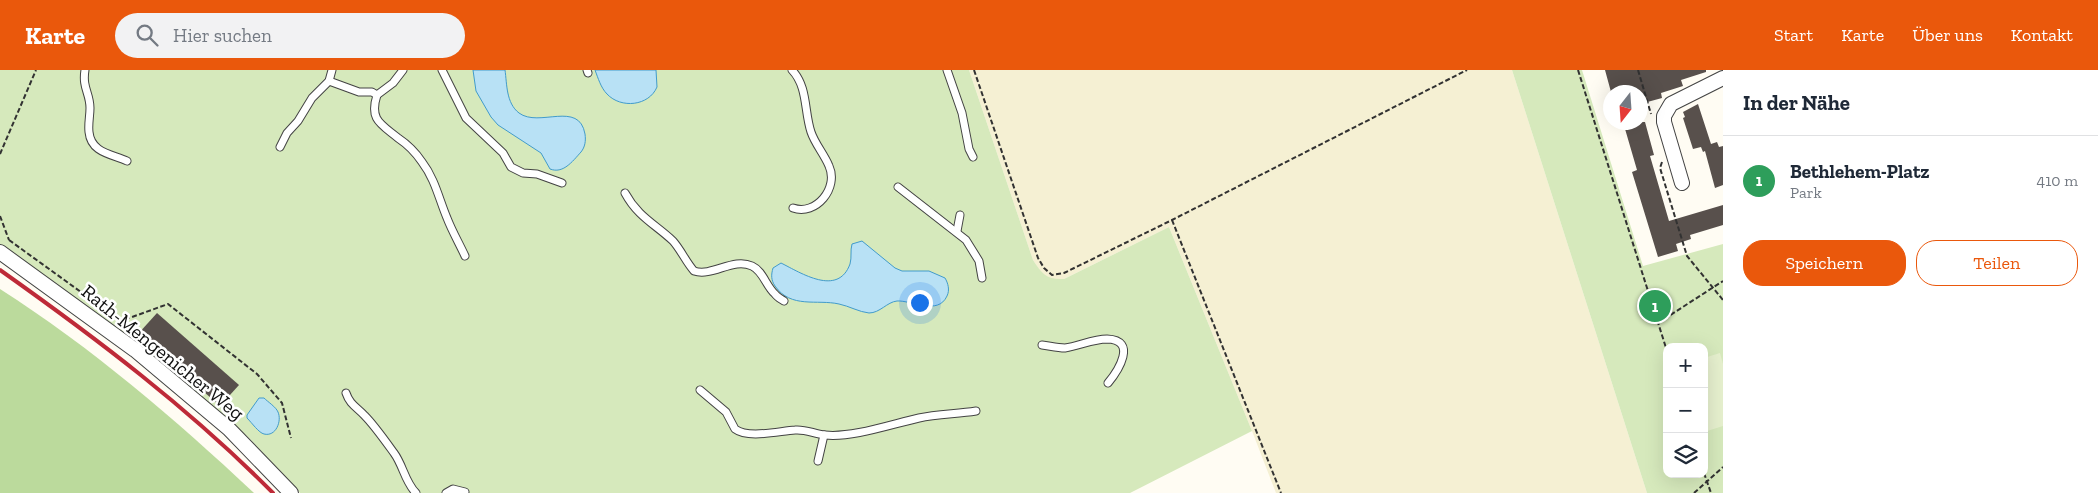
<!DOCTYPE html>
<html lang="de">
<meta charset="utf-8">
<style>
:root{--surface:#fff;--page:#f2f2f3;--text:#1f2937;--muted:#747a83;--line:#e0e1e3;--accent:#ea580c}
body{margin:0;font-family:"Zilla Slab",serif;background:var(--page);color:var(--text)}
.controls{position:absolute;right:15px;bottom:15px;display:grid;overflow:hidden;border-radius:10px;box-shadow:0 5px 20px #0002}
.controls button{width:45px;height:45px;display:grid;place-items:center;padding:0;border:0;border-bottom:1px solid var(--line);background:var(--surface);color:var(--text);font:25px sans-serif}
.compass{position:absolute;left:1603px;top:15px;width:45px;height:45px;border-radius:50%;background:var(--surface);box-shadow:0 5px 20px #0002;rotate:197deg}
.you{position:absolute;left:919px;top:232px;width:18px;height:18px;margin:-12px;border:4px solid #fff;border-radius:50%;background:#1a73e8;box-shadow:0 0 0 8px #1a73e833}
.badge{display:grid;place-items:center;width:32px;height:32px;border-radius:50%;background:var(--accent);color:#fff;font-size:16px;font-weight:700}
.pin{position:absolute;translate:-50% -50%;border:2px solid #fff;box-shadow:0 1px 5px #0006}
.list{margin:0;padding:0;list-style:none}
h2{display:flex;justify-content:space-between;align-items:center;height:65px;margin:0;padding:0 20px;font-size:21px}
h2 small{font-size:16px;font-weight:400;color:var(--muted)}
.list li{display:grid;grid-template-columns:32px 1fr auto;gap:15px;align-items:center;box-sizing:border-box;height:90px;padding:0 20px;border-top:1px solid var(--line)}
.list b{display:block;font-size:19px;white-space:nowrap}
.list p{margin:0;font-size:16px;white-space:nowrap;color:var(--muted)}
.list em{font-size:16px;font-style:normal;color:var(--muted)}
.actions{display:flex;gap:10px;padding:15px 20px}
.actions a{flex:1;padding:11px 0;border:1px solid var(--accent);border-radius:20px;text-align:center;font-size:18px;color:var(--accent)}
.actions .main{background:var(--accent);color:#fff}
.icon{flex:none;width:28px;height:28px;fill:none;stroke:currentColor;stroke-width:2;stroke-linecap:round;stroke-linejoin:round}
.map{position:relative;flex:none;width:1723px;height:423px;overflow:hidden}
header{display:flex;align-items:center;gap:30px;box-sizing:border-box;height:70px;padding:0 25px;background:var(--accent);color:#fff}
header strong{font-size:24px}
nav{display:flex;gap:28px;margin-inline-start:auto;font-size:18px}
.search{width:350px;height:45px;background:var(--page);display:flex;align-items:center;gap:12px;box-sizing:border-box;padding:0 18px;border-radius:28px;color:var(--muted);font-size:19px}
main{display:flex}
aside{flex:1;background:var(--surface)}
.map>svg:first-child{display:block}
.farmland{fill:#f5f0d3}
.green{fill:#d6e9bc;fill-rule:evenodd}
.forest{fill:#bbda9c}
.pitch{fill:#e6f0ce}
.water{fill:#b8e1f5;stroke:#419bcb}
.building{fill:#58504c}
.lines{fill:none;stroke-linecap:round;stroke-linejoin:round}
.service-casing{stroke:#434343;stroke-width:9}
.minor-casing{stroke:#434343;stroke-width:16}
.path{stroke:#323232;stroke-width:2;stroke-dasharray:5 2.5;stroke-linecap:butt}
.service{stroke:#fff;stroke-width:7}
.minor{stroke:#fff;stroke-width:14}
.rail{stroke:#be2a38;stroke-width:4}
.labels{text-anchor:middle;stroke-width:5;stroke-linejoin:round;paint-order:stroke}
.street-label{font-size:20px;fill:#101010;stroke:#fff}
</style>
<header>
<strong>Karte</strong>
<div class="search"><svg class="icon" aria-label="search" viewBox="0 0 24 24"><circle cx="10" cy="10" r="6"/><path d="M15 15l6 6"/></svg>Hier suchen</div>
<nav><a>Start</a><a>Karte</a><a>Über uns</a><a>Kontakt</a></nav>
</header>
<main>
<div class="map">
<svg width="1723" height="423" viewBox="0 0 1723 423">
<rect width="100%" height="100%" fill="#fffcf3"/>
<path class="farmland" d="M969,0H1512L1647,423H1276L1252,361L1169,157L1064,209L1053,210L1042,204L1033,190Z"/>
<g class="green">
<path d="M0,0H969L1033,190C1042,204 1047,210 1064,209L1169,157L1252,361L1130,423H300L249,368L124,264L0,174Z"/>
<path d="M1512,0H1582L1643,196L1723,174V423H1647ZM1667,277H1704V404H1667Z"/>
</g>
<path class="forest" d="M0,219C91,277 175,349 254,423H0Z"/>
<path class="pitch" d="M1720,283L1723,294V356L1704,362V288Z"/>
<g class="water">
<path d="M473,0H505C507,14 506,33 519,43C539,58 579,30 585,64C586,71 585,77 581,82C572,92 563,104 550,99L541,83L498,55L491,47L476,21Z"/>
<path d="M595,0H656L657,17C649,36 621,39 607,24C601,18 598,8 595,0Z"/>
<path d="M862,171L895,198L902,201H929L945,208C948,213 950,220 947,226C938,246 911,230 897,231C887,232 880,243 869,243C859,242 849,236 839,234C817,229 791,239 775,216C771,210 771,205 773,198L781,193C801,203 838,227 850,194C852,187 850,181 852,174Z"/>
<path d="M259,328H264C268,332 276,337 278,342C282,351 276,367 264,364C259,363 252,353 247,348V345Z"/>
</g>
<g class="building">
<path d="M1605,0H1706V2L1681,10L1683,16L1661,23L1662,28L1640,34V22H1611Z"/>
<path d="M1698,34L1711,74L1717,72L1719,77L1723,76V115L1715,118L1705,81L1703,82L1701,77L1693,79L1683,48L1685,47L1683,42Z"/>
<path d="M1623,52H1645L1654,85L1650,86L1669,151L1723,135V155L1690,165L1691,169L1676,174L1678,181L1658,187L1632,102L1637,100Z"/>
<path d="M157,243L239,315L220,336L138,264Z"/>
</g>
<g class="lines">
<g class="service-casing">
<g id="service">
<path d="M85,0C82,18 90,23 90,38C90,46 88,54 89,62C91,83 112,84 127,91"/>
<path d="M403,0L393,13L377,25C369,50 381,54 398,68C407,74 416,83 422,92C435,109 439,129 447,148C452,161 459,173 465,186"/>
<path d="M442,0L466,48L503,83L511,97L523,103L537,104L562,113"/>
<path d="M587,0L588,3"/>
<path d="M792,0C808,17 804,41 811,62C815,74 824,84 829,96C839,118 816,146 793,138"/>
<path d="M947,0L962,43L969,79L973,87"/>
<path d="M329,11L359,22H372L377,25"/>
<path d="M280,77L287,63L298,51L312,28L329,11L332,0"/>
<path d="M898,117L966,170L979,191L982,208"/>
<path d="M625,123C638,147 655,154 673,171C681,180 686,192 694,201C713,207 733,187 752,196C763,201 766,216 775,224C777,227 781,229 784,231"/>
<path d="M957,161L960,145"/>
<path d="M1042,275C1050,276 1057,278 1065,278C1079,276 1093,269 1107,269C1138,270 1118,301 1108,313"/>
<path d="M700,320L726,342L735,359C748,369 779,361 795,360C806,359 814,364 825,365C852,368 892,354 919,348C937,344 957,344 976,341"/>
<path d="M346,323C350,335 357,337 365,346C374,355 386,372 394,383C403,395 405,412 416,423"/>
<path d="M818,391L824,365"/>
<path d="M446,423L453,419L465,422"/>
</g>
</g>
<g class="minor-casing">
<g id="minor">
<path d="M1682,113L1664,52V46L1671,34L1723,8"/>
<path d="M0,182L135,280L229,359L291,423"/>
</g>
</g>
<g class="path">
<path d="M974,0L1038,188L1044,198L1052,205L1064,203L1172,150L1467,0"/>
<path d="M1578,0L1667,281"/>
<path d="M1638,0L1651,44"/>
<path d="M0,84L36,0"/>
<path d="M1662,92L1660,98L1687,186L1723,230"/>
<path d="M0,146L9,170"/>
<path d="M1172,150L1281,423"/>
<path d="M9,170L121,251L168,234L257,304L282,333L291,368"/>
<path d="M1658,253L1723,211"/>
<path d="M1704,403L1711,423"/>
<path d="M1694,423L1723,397"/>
</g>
<use href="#service" class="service"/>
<use href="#minor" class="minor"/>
<path class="rail" d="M0,200C96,268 190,339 273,423"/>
</g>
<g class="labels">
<g class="street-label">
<text transform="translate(163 282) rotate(39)" y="7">Rath-Mengenicher Weg</text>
</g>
</g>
</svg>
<div class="controls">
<button>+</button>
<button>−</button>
<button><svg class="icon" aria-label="layers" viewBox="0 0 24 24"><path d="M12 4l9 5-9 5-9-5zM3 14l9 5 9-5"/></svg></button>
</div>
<svg class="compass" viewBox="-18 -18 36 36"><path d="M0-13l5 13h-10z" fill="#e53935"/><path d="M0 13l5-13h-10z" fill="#747a83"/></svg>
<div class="you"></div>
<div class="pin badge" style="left:1655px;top:236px;background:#2e9e5b">1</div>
</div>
<aside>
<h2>In der Nähe<small></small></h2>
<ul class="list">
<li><span class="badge" style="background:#2e9e5b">1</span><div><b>Bethlehem-Platz</b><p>Park</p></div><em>410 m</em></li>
</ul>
<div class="actions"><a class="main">Speichern</a><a>Teilen</a></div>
</aside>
</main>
